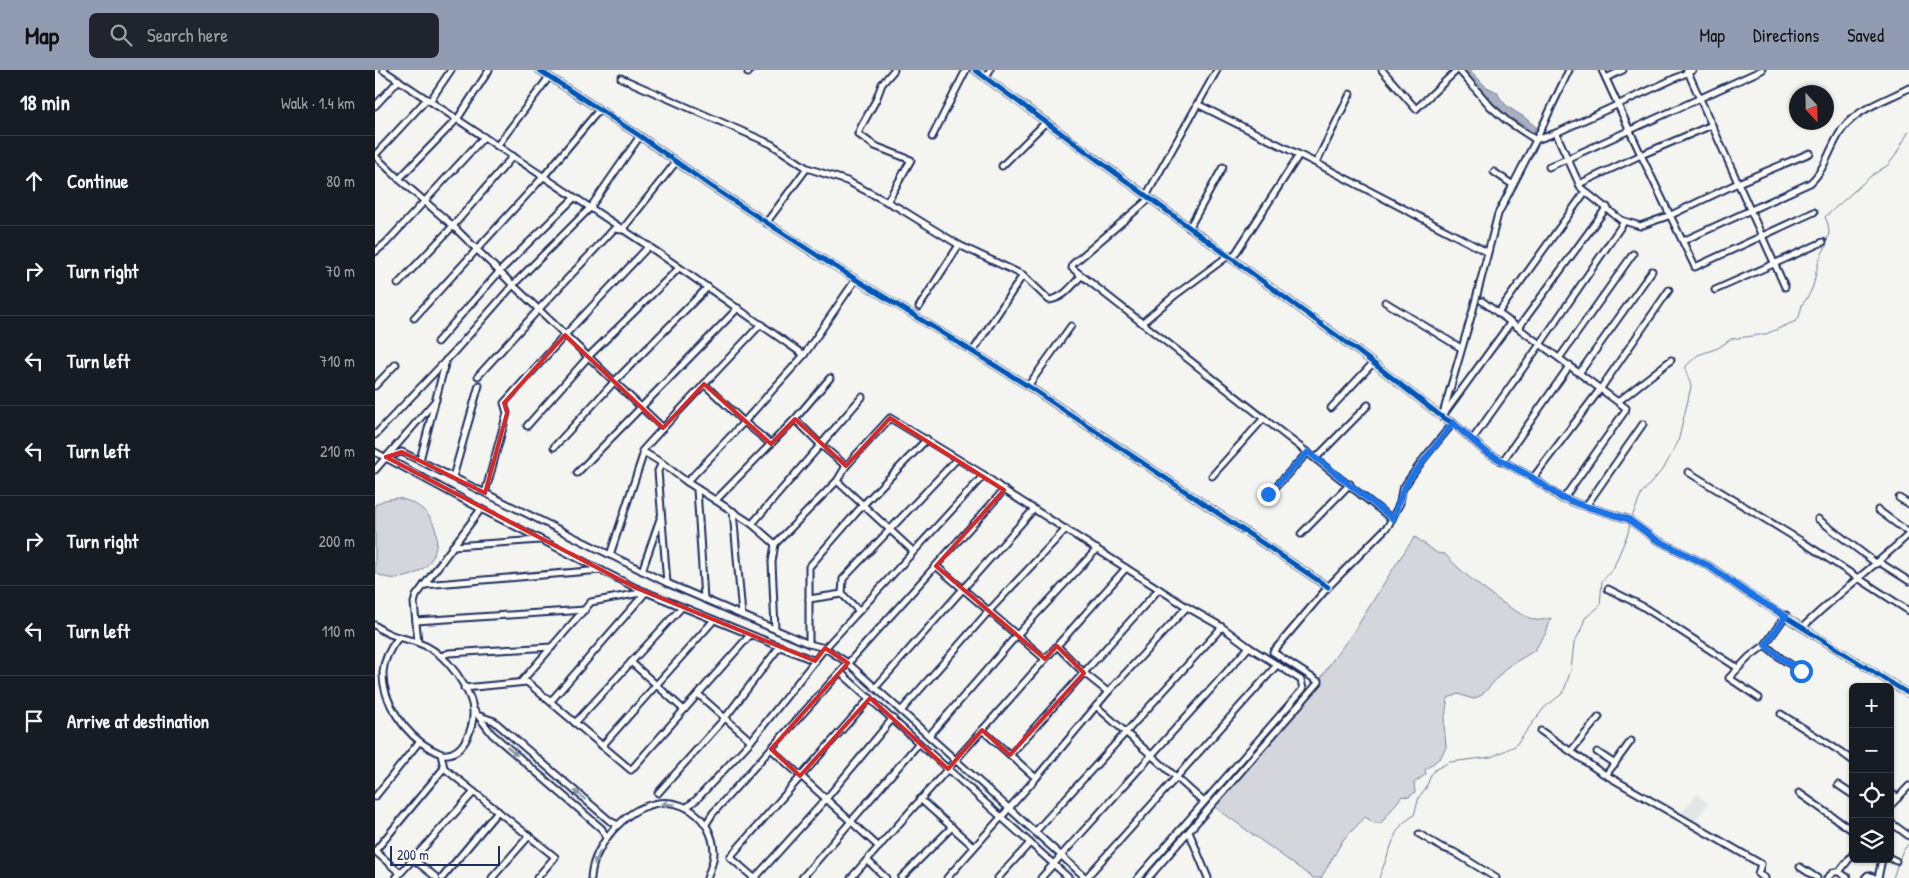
<!DOCTYPE html>
<meta charset="utf-8">
<style>
:root{--surface:#171b24;--page:#20242c;--text:#f1f3f6;--muted:#9ea1a6;--line:#363941;--accent:#919bb2}
body{margin:0;font-family:"Patrick Hand",sans-serif;background:var(--page);color:var(--text)}
.controls{position:absolute;right:15px;bottom:15px;display:grid;overflow:hidden;border-radius:8px;box-shadow:0 1px 4px #0004}
.controls button{width:45px;height:45px;display:grid;place-items:center;padding:0;border:0;border-bottom:1px solid var(--line);background:var(--surface);color:var(--text);font:25px sans-serif}
.compass{position:absolute;left:1414px;top:15px;width:45px;height:45px;border-radius:50%;background:var(--surface);box-shadow:0 1px 4px #0004;rotate:158deg}
.scale{position:absolute;left:15px;bottom:12px;width:110px;box-sizing:border-box;padding-left:5px;border:2px solid #1b2f5e;border-top:0;font-size:14px;line-height:18px;white-space:nowrap;color:#1b2f5e;-webkit-text-stroke:4px #fdfcf7;paint-order:stroke}
.stop{position:absolute;width:15px;height:15px;margin:-11px;border:4px solid #1a73e8;border-radius:50%;background:#fff}
.stop.end{background:#1a73e8;border-color:#fff;box-shadow:0 1px 5px #0008}
.list{margin:0;padding:0;list-style:none}
h2{display:flex;justify-content:space-between;align-items:center;height:65px;margin:0;padding:0 20px;font-size:21px}
h2 small{font-size:16px;font-weight:400;color:var(--muted)}
.list li{display:grid;grid-template-columns:32px 1fr auto;gap:15px;align-items:center;box-sizing:border-box;height:90px;padding:0 20px;border-top:1px solid var(--line)}
.list b{display:block;font-size:19px;white-space:nowrap}
.list em{font-size:16px;font-style:normal;color:var(--muted)}
.icon{flex:none;width:28px;height:28px;fill:none;stroke:currentColor;stroke-width:2;stroke-linecap:round;stroke-linejoin:round}
.map{position:relative;flex:none;width:1534px;height:808px;overflow:hidden}
header{display:flex;align-items:center;gap:30px;box-sizing:border-box;height:70px;padding:0 25px;background:var(--accent);color:#111}
header strong{font-size:24px}
nav{display:flex;gap:28px;margin-inline-start:auto;font-size:18px}
.search{width:350px;height:45px;background:var(--page);display:flex;align-items:center;gap:12px;box-sizing:border-box;padding:0 18px;border-radius:8px;color:var(--muted);font-size:19px}
main{display:flex}
aside{flex:1;background:var(--surface)}
.map>svg:first-child{display:block}
.built{fill:#e4e5e6}
.green{fill:#d4d6db;stroke:#78829c}
.water{fill:#aab0bf;stroke:#717c98}
.lines{fill:none;stroke-linecap:round;stroke-linejoin:round}
.stream{stroke:#717c98;stroke-width:1}
.minor-casing{stroke:#1b2f5e;stroke-width:9}
.minor{stroke:#fdfcf7;stroke-width:5}
.cycleway-casing{stroke:#fdfcf7;stroke-width:8}
.cycleway{stroke:#0057b8;stroke-width:5}
.oneway{fill:#8c96aa}
.route{stroke:#1a73e8;stroke-width:6}
.marked{fill:none;stroke:#d62828;stroke-width:4;stroke-linejoin:round}
</style>
<header>
<strong>Map</strong>
<div class="search"><svg class="icon" aria-label="search" viewBox="0 0 24 24"><circle cx="10" cy="10" r="6"/><path d="M15 15l6 6"/></svg>Search here</div>
<nav><a>Map</a><a>Directions</a><a>Saved</a></nav>
</header>
<main>
<aside>
<h2>18 min<small>Walk · 1.4 km</small></h2>
<ul class="list">
<li><svg class="icon" aria-label="ahead" viewBox="0 0 24 24"><path d="M12 20V5M6 11l6-6 6 6"/></svg><div><b>Continue</b></div><em>80 m</em></li>
<li><svg class="icon" aria-label="right" viewBox="0 0 24 24"><path d="M7 20v-9h11M14 6l5 5-5 5"/></svg><div><b>Turn right</b></div><em>70 m</em></li>
<li><svg class="icon" aria-label="left" viewBox="0 0 24 24"><path d="M17 20v-9H6M10 6l-5 5 5 5"/></svg><div><b>Turn left</b></div><em>710 m</em></li>
<li><svg class="icon" aria-label="left" viewBox="0 0 24 24"><path d="M17 20v-9H6M10 6l-5 5 5 5"/></svg><div><b>Turn left</b></div><em>210 m</em></li>
<li><svg class="icon" aria-label="right" viewBox="0 0 24 24"><path d="M7 20v-9h11M14 6l5 5-5 5"/></svg><div><b>Turn right</b></div><em>200 m</em></li>
<li><svg class="icon" aria-label="left" viewBox="0 0 24 24"><path d="M17 20v-9H6M10 6l-5 5 5 5"/></svg><div><b>Turn left</b></div><em>110 m</em></li>
<li><svg class="icon" aria-label="arrive" viewBox="0 0 24 24"><path d="M6 21V4h12l-3 4 3 4H6"/></svg><div><b>Arrive at destination</b></div></li>
</ul>
</aside>
<div class="map">
<svg width="1534" height="808" viewBox="0 0 1534 808">
<rect width="100%" height="100%" fill="#f4f4f1"/>
<filter id="ink" filterUnits="userSpaceOnUse"><feTurbulence type="fractalNoise" baseFrequency=".02" numOctaves="2"/><feDisplacementMap in="SourceGraphic" scale="10" xChannelSelector="R" yChannelSelector="G"/><feConvolveMatrix kernelMatrix="1 2 1 2 8 2 1 2 1" color-interpolation-filters="sRGB"/></filter>
<g filter="url(#ink)">
<path class="built" d="M1322,724L1333,733L1320,751L1306,744Z"/>
<g class="green">
<path d="M22,428C78,438 72,506 22,508C15,509 6,507 0,502V435L9,430Z"/>
<path d="M1040,467L1062,483L1070,484C1086,503 1136,543 1160,550C1165,551 1171,549 1176,548L1171,563L1159,581L1132,597L1107,625L1098,629L1083,624L1073,628L1069,653L1071,677L1066,687L1050,700L1051,704L1039,713L1040,722L1034,727L1027,726L1006,753H999L990,747L968,770L946,808H938L837,735L944,612C955,591 970,575 983,555C1002,525 1019,495 1040,467Z"/>
</g>
<path class="water" d="M1089,0H1095L1110,16L1122,22C1128,36 1137,39 1149,47C1153,50 1157,54 1161,57L1159,62C1153,61 1154,59 1150,56C1147,54 1133,47 1129,45C1114,35 1098,15 1089,0Z"/>
<g class="lines">
<g class="stream">
<path d="M1256,449L1267,423L1289,398L1303,372L1316,317C1315,309 1310,305 1311,296L1323,285L1343,278L1356,269L1391,264L1421,251L1424,247L1427,235L1434,225L1438,216L1444,190L1451,176L1454,163L1453,154L1450,147L1496,106L1513,95L1520,86L1534,61"/>
<path d="M1004,808L1021,763L1027,754L1039,745L1044,727L1051,718L1056,705L1061,699L1075,692L1116,687L1140,676L1169,638L1188,623L1196,600L1199,573L1206,560L1210,548L1225,536L1227,511L1238,499L1253,463L1255,453"/>
<path d="M1518,808L1527,782L1534,773"/>
</g>
<g class="minor-casing">
<g id="minor">
<path d="M8,0L282,182L429,285"/>
<path d="M164,0L265,66L334,115L443,186L653,316L953,517"/>
<path d="M600,0L984,282L1067,347L1078,353L1111,382L1158,408L1187,429L1189,428L1203,434L1253,449L1280,469L1334,496L1372,523L1534,624"/>
<path d="M1007,0L1041,39L1082,0"/>
<path d="M1084,0L1116,37L1132,51L1161,70L1181,63L1318,0"/>
<path d="M1312,0L1410,217"/>
<path d="M373,3L375,0"/>
<path d="M611,7L615,0"/>
<path d="M246,8L396,74L432,98L472,111L524,138L584,175L648,205L674,230C689,228 696,217 706,206"/>
<path d="M1231,8L1248,0"/>
<path d="M55,31L76,0"/>
<path d="M822,34L941,93L1110,181"/>
<path d="M0,36L24,10"/>
<path d="M1337,55L1266,85L1320,197L1439,142"/>
<path d="M1181,63L1206,118L1246,150L1265,156L1296,145L1363,113L1435,83"/>
<path d="M557,67L591,0"/>
<path d="M122,76L174,7"/>
<path d="M0,85L52,29"/>
<path d="M0,86L24,109L78,156L138,215L288,358L267,381L287,393L283,401L292,513"/>
<path d="M941,93L975,24"/>
<path d="M627,96L671,52"/>
<path d="M1174,97L1387,0"/>
<path d="M1119,102L1138,115"/>
<path d="M24,109L83,48L114,0"/>
<path d="M1204,114L1266,85L1227,0"/>
<path d="M771,126L842,0"/>
<path d="M774,129L698,194L697,198L1017,449"/>
<path d="M512,132L536,90L500,76L483,64L486,57L501,30L507,14L519,0"/>
<path d="M391,153L432,98"/>
<path d="M814,158L848,97"/>
<path d="M1308,171L1435,113C1449,101 1454,81 1463,66C1476,40 1510,31 1534,18"/>
<path d="M0,182L11,173L109,67"/>
<path d="M857,189L924,85"/>
<path d="M23,214L78,156L138,86"/>
<path d="M1340,220L1448,172"/>
<path d="M1107,231L1251,338L1250,341L1189,428"/>
<path d="M1010,232L1086,278"/>
<path d="M544,237L584,175"/>
<path d="M1123,243L1210,122"/>
<path d="M39,248L169,106L224,40"/>
<path d="M767,253L799,226L853,186"/>
<path d="M1144,257L1232,137"/>
<path d="M62,272L125,201L199,128"/>
<path d="M598,281L648,205"/>
<path d="M1185,287L1258,184"/>
<path d="M1205,302L1277,201"/>
<path d="M103,306L164,239L239,159L247,160L301,92"/>
<path d="M329,314L369,352L396,374"/>
<path d="M0,316L21,294"/>
<path d="M653,316L696,256"/>
<path d="M1244,331L1296,290"/>
<path d="M956,338L998,293"/>
<path d="M1069,344L1136,252"/>
<path d="M1067,347L1098,240L1123,144L1161,70L1194,0"/>
<path d="M420,349L445,374L471,396L462,411L538,481"/>
<path d="M152,356L214,286L304,198"/>
<path d="M288,358L386,254"/>
<path d="M0,365L79,282L138,215L215,138L265,66"/>
<path d="M1097,370L1166,273L1249,152"/>
<path d="M179,377L240,311L333,217"/>
<path d="M0,382L106,439L261,518L440,591"/>
<path d="M11,387L27,382L292,513L434,574L450,578L473,593L711,808"/>
<path d="M941,388L993,335"/>
<path d="M45,390L71,290"/>
<path d="M1127,392L1195,295"/>
<path d="M287,393L312,412L369,352L429,285L481,209"/>
<path d="M471,396L515,348L609,405L629,420L812,537L847,557L874,577L926,610L928,619L763,808"/>
<path d="M0,400L61,330"/>
<path d="M1313,402L1426,471L1534,541"/>
<path d="M202,403L363,238"/>
<path d="M837,406L889,348"/>
<path d="M78,407L104,315"/>
<path d="M1158,408L1226,318L1294,220"/>
<path d="M312,412L377,454L400,474"/>
<path d="M322,419L329,529"/>
<path d="M110,423L132,343L129,333L190,265L274,176"/>
<path d="M893,425L933,382"/>
<path d="M1524,428L1534,434"/>
<path d="M341,430L420,349L455,308"/>
<path d="M1211,436L1268,354"/>
<path d="M1503,440L1534,463"/>
<path d="M358,441L367,545"/>
<path d="M1443,449L1502,494"/>
<path d="M377,454L487,327"/>
<path d="M926,464L975,414"/>
<path d="M78,476L165,470"/>
<path d="M235,485L269,382"/>
<path d="M1504,492L1534,511"/>
<path d="M561,496L670,589"/>
<path d="M267,501L286,446"/>
<path d="M49,515L226,500"/>
<path d="M1233,519L1267,536L1363,598"/>
<path d="M434,529L467,524"/>
<path d="M484,541L467,524L468,509L582,389"/>
<path d="M41,551L210,540"/>
<path d="M0,555C12,566 26,567 41,572C53,576 65,584 73,593C83,604 97,625 98,640C99,657 89,687 67,684C63,683 59,680 56,679C31,665 7,632 8,602C9,589 16,577 23,568"/>
<path d="M1428,557C1462,524 1500,496 1534,464"/>
<path d="M400,559L397,492L400,474L462,411"/>
<path d="M43,572L39,533L41,526L106,439"/>
<path d="M434,574V497L488,435L552,369"/>
<path d="M1390,575L1407,589L1426,601"/>
<path d="M682,576L709,603L733,622"/>
<path d="M66,586L74,583L177,577"/>
<path d="M256,592L309,640"/>
<path d="M465,602L694,808"/>
<path d="M146,612L216,532L271,522"/>
<path d="M89,618L152,612L256,700L375,565"/>
<path d="M500,618L659,439"/>
<path d="M323,624L376,671"/>
<path d="M1384,628L1354,608L1374,587L1390,575L1411,545"/>
<path d="M176,631L271,522"/>
<path d="M721,636L829,732"/>
<path d="M98,639L117,664L227,759L231,768"/>
<path d="M526,641L613,542L691,459"/>
<path d="M1406,644L1466,682L1478,691"/>
<path d="M105,646L119,651L235,751L243,755"/>
<path d="M200,653L307,537"/>
<path d="M607,660L661,708"/>
<path d="M1166,661L1224,701L1386,794L1383,804L1390,808"/>
<path d="M554,666L642,565L722,479"/>
<path d="M227,676L339,550"/>
<path d="M396,679L504,777"/>
<path d="M1196,681L1224,647"/>
<path d="M1222,682L1240,694"/>
<path d="M66,684L69,698"/>
<path d="M635,685L784,519"/>
<path d="M1231,705L1256,671"/>
<path d="M1463,715L1478,725"/>
<path d="M1515,722L1523,728"/>
<path d="M283,723L350,648L405,576"/>
<path d="M1424,723L1478,761"/>
<path d="M0,727L44,672"/>
<path d="M545,729L599,777"/>
<path d="M1515,736L1534,716"/>
<path d="M312,737L322,729L376,671L450,578L609,405"/>
<path d="M1515,752L1534,766"/>
<path d="M331,754L338,743L629,420"/>
<path d="M660,762L847,557"/>
<path d="M814,762L833,808"/>
<path d="M1044,764L1066,777L1079,782L1121,808"/>
<path d="M1515,788L1521,791"/>
<path d="M38,789L62,808"/>
<path d="M492,790L511,808"/>
<path d="M1425,797L1442,808"/>
<path d="M1464,802L1473,808"/>
<path d="M25,803L0,781L69,698L180,787L162,808"/>
<path d="M21,808L99,722"/>
<path d="M67,808L123,741"/>
<path d="M117,808L154,766"/>
<path d="M216,808C217,790 227,773 238,760C248,750 258,740 272,736C305,723 338,748 339,782C339,791 335,800 332,808"/>
<path d="M379,808L355,787L495,628"/>
<path d="M380,808L451,729L518,648"/>
<path d="M427,808L544,673"/>
<path d="M476,808L751,498"/>
<path d="M526,808L577,757"/>
<path d="M572,808L661,708L733,622L812,537"/>
<path d="M623,808L655,773"/>
<path d="M666,808L874,577"/>
<path d="M711,808L902,595"/>
<path d="M773,808L944,612L898,582L953,517L1013,456L1025,433L1027,420L1035,408L1050,387L1078,353"/>
<path d="M1452,808L1459,802H1464L1478,784"/>
<path d="M1490,808L1493,805L1500,808"/>
<path d="M1503,808L1507,789"/>
</g>
</g>
<use href="#minor" class="minor"/>
<g class="cycleway-casing">
<g id="cycleway">
<path d="M164,0L265,66L334,115L443,186L653,316L953,517"/>
<path d="M600,0L984,282L1067,347L1078,353L1111,382L1158,408L1187,429L1189,428L1203,434L1253,449L1280,469L1334,496L1372,523L1534,624"/>
</g>
</g>
<use href="#cycleway" class="cycleway"/>
</g>
<defs><path id="oneway-solid" d="M-6-.8H1V-3.2L6.5 0L1 3.2V.8H-6Z" transform="scale(1.25)"/></defs>
<g class="oneway">
<use href="#oneway-solid" transform="translate(137 681) rotate(41)"/>
<use href="#oneway-solid" transform="translate(205 725) rotate(-139)"/>
<use href="#oneway-solid" transform="translate(293 734) rotate(-178)"/>
<use href="#oneway-solid" transform="translate(222 788) rotate(113)"/>
</g>
</g>
<g class="lines" filter="url(#ink)">
<path class="route" d="M893,424L933,382L1018,449L1028,420L1035,408L1078,353L1111,382L1158,408L1187,428H1189L1203,434L1253,449L1280,469L1334,496L1372,523L1411,546L1390,575L1407,589L1426,601"/>
</g>
<path class="marked" d="M190,265L288,358L329,314L396,374L420,349L471,396L515,348L629,420L561,496L670,589L682,576L709,603L635,685L607,660L573,699L495,628L425,706L396,679L473,593L450,578L440,591L261,518L11,387L27,382L110,423L132,343L129,333Z"/>
</svg>
<div class="controls">
<button>+</button>
<button>−</button>
<button><svg class="icon" aria-label="locate" viewBox="0 0 24 24"><circle cx="12" cy="12" r="6"/><path d="M12 2v4M12 18v4M2 12h4M18 12h4"/></svg></button>
<button><svg class="icon" aria-label="layers" viewBox="0 0 24 24"><path d="M12 4l9 5-9 5-9-5zM3 14l9 5 9-5"/></svg></button>
</div>
<svg class="compass" viewBox="-18 -18 36 36"><path d="M0-13l5 13h-10z" fill="#e53935"/><path d="M0 13l5-13h-10z" fill="#9ea1a6"/></svg>
<div class="scale">200 m</div>
<div class="stop" style="left:1426px;top:601px"></div>
<div class="stop end" style="left:893px;top:424px"></div>
</div>
</main>
